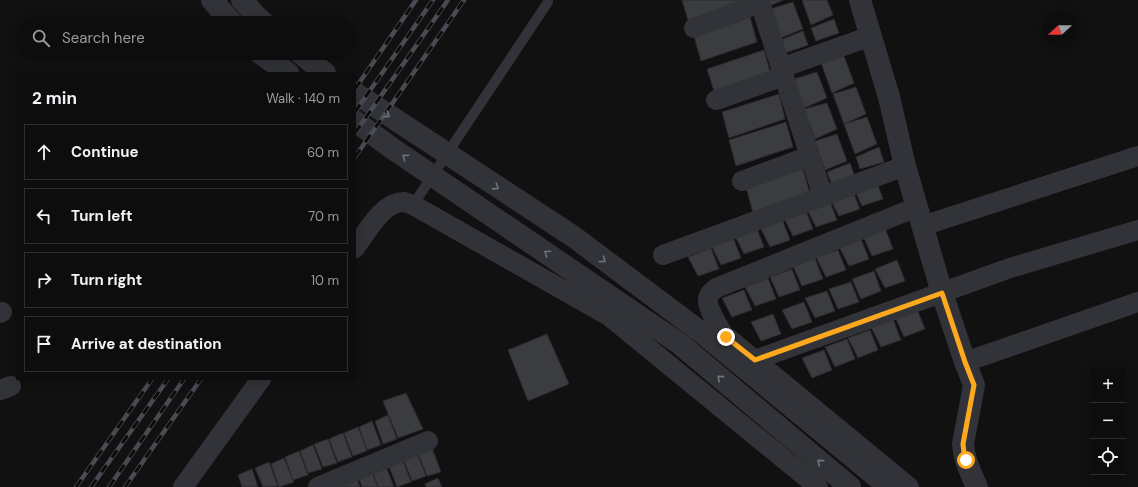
<!DOCTYPE html>
<meta charset="utf-8">
<style>
:root{--surface:#0d0d0e;--page:#161617;--text:#f1f3f6;--muted:#9a9c9e;--line:#2d2d2e}
body{margin:0;font-family:"DM Sans",sans-serif;background:var(--page);color:var(--text)}
.controls{position:absolute;right:12px;bottom:12px;display:grid;overflow:hidden;border-radius:0px;box-shadow:0 2px 10px #0003}
.controls button{width:36px;height:36px;display:grid;place-items:center;padding:0;border:0;border-bottom:1px solid var(--line);background:var(--surface);color:var(--text);font:20px sans-serif}
.compass{position:absolute;left:1042px;top:12px;width:36px;height:36px;border-radius:50%;background:var(--surface);box-shadow:0 2px 10px #0003;rotate:249deg}
.stop{position:absolute;width:12px;height:12px;margin:-9px;border:3px solid #fea91d;border-radius:50%;background:#fff}
.stop.end{background:#fea91d;border-color:#fff;box-shadow:0 1px 4px #0008}
.list{margin:0;padding:0;list-style:none}
h2{display:flex;justify-content:space-between;align-items:center;height:52px;margin:0;padding:0 16px;font-size:17px}
h2 small{font-size:13px;font-weight:400;color:var(--muted)}
.list li{display:grid;grid-template-columns:26px 1fr auto;gap:12px;align-items:center;box-sizing:border-box;height:56px;margin:0 8px 8px;padding:0 8px;border:1px solid var(--line);border-radius:0px}
.list b{display:block;font-size:15px;white-space:nowrap}
.list em{font-size:13px;font-style:normal;color:var(--muted)}
.icon{flex:none;width:22px;height:22px;fill:none;stroke:currentColor;stroke-width:2;stroke-linecap:round;stroke-linejoin:round}
.map{position:relative;flex:none;width:1138px;height:487px;overflow:hidden}
.search{position:absolute;background:var(--surface);box-shadow:0 2px 10px #0003;left:16px;top:16px;width:340px;height:44px;display:flex;align-items:center;gap:10px;box-sizing:border-box;padding:0 14px;border-radius:22px;color:var(--muted);font-size:15px}
.panel{position:absolute;background:var(--surface);box-shadow:0 2px 10px #0003;left:16px;top:72px;width:340px;height:308px;border-radius:0px}
.map>svg:first-child{display:block}
.building{fill:#3a3c40;stroke:#2b2b2f}
.lines{fill:none;stroke-linecap:round;stroke-linejoin:round}
.service{stroke:#323338;stroke-width:10}
.minor{stroke:#323338;stroke-width:20}
.tertiary{stroke:#323338;stroke-width:22}
.rail-casing{stroke:#484b51;stroke-width:4.5}
.rail{stroke:#0c0c0d;stroke-width:3;stroke-dasharray:9;stroke-linecap:butt}
.oneway{stroke:#6f737c}
.route{stroke:#fea91d;stroke-width:5}
</style>
<div class="map">
<svg width="1138" height="487" viewBox="0 0 1138 487">
<rect width="100%" height="100%" fill="#111112"/>
<g class="building">
<path d="M682,0H745V1L688,20Z"/>
<path d="M768,0H783L770,6Z"/>
<path d="M802,0H827L833,15L811,25Z"/>
<path d="M793,2L803,29L780,38L770,9Z"/>
<path d="M750,17L757,42L701,61L694,36Z"/>
<path d="M834,19L839,33L816,41L811,28Z"/>
<path d="M803,31L808,45L785,53L780,40Z"/>
<path d="M764,50L771,75L715,94L707,69Z"/>
<path d="M844,56L854,83L832,93L821,63Z"/>
<path d="M817,72L827,98L804,108L794,79Z"/>
<path d="M856,87L866,114L844,124L833,94Z"/>
<path d="M779,94L785,119L729,138L722,112Z"/>
<path d="M827,103L837,129L815,139L804,109Z"/>
<path d="M867,117L877,144L855,154L844,124Z"/>
<path d="M786,122L793,147L736,166L729,140Z"/>
<path d="M837,134L847,161L825,170L815,141Z"/>
<path d="M879,147L884,162L860,169L856,157Z"/>
<path d="M850,163L855,177L832,185L827,172Z"/>
<path d="M803,169L810,194L753,213L746,187Z"/>
<path d="M875,178L883,199L862,206L853,186Z"/>
<path d="M852,189L860,209L839,216L829,197Z"/>
<path d="M829,199L837,220L816,227L806,207Z"/>
<path d="M805,208L813,229L793,236L783,216Z"/>
<path d="M782,219L790,240L770,247L760,227Z"/>
<path d="M756,226L764,247L744,254L734,234Z"/>
<path d="M885,228L893,249L872,256L863,236Z"/>
<path d="M733,237L741,258L721,265L711,245Z"/>
<path d="M861,239L869,259L849,266L839,247Z"/>
<path d="M711,248L719,269L698,276L688,257Z"/>
<path d="M838,250L846,270L826,277L816,257Z"/>
<path d="M815,258L823,279L802,286L793,266Z"/>
<path d="M897,260L905,281L885,288L875,269Z"/>
<path d="M792,269L800,290L779,297L770,277Z"/>
<path d="M874,271L881,291L861,299L852,279Z"/>
<path d="M768,278L776,299L755,306L745,287Z"/>
<path d="M851,282L859,302L838,309L829,289Z"/>
<path d="M744,290L752,310L732,317L722,298Z"/>
<path d="M827,291L835,311L815,318L805,298Z"/>
<path d="M804,302L812,322L792,329L782,310Z"/>
<path d="M917,309L925,329L904,337L895,317Z"/>
<path d="M773,314L781,334L761,341L751,322Z"/>
<path d="M893,319L901,340L881,347L871,327Z"/>
<path d="M870,330L878,350L858,358L848,338Z"/>
<path d="M547,334L569,384L528,401L508,350Z"/>
<path d="M847,339L855,359L835,367L825,347Z"/>
<path d="M824,350L832,370L812,378L802,358Z"/>
<path d="M406,393L423,429L398,438L383,401Z"/>
<path d="M388,415L397,439L383,444L375,421Z"/>
<path d="M372,421L381,445L367,450L359,427Z"/>
<path d="M358,427L367,451L353,456L344,433Z"/>
<path d="M343,433L352,457L338,462L329,439Z"/>
<path d="M328,439L337,463L323,467L314,444Z"/>
<path d="M313,445L322,469L308,473L300,451Z"/>
<path d="M432,448L441,472L427,476L418,453Z"/>
<path d="M299,451L308,475L293,480L285,457Z"/>
<path d="M417,453L426,476L412,481L403,458Z"/>
<path d="M284,458L294,482L279,487L271,464Z"/>
<path d="M402,458L411,482L397,487L388,464Z"/>
<path d="M269,462L278,486L263,487L255,468Z"/>
<path d="M385,464L394,487H378L372,470Z"/>
<path d="M252,469L258,487H242L238,475Z"/>
<path d="M371,470L378,487H362L358,476Z"/>
<path d="M356,476L360,487H344L343,482Z"/>
<path d="M438,478L442,487H426L425,484Z"/>
</g>
<g class="lines">
<path class="service" d="M413,205L548,2V0"/>
<g class="minor">
<path d="M759,0L823,196"/>
<path d="M694,28L760,3"/>
<path d="M781,68L871,36"/>
<path d="M716,100L784,76"/>
<path d="M742,181L810,156"/>
<path d="M922,226L1138,156"/>
<path d="M355,248C366,233 383,201 404,202C407,203 411,204 413,205L609,316L818,487"/>
<path d="M663,255L905,166"/>
<path d="M0,313L2,312"/>
<path d="M755,360L1010,268L1138,230"/>
<path d="M965,362L1138,302"/>
<path d="M0,390L11,386"/>
<path d="M183,487L261,379"/>
<path d="M318,487L428,441"/>
<path d="M909,487L722,333C718,325 706,306 708,298C709,293 713,291 716,288L917,207"/>
</g>
<g class="tertiary">
<path d="M212,0L232,23"/>
<path d="M242,0L256,16L264,23"/>
<path d="M860,0L889,97L905,166L942,293L965,362L974,385L963,444C964,460 971,473 977,487"/>
<path d="M260,53L288,73"/>
<path d="M300,53L325,73"/>
<path d="M355,93L574,237L706,336L889,487"/>
<path d="M355,121L393,149L680,344L850,487"/>
</g>
<g class="rail-casing">
<g id="rail">
<path d="M355,89L416,0"/>
<path d="M355,112L433,0"/>
<path d="M355,133L448,0"/>
<path d="M355,157L464,0"/>
<path d="M76,487L152,379"/>
<path d="M91,487L168,379"/>
<path d="M109,487L184,379"/>
<path d="M125,487L201,379"/>
</g>
</g>
<use href="#rail" class="rail"/>
</g>
<defs><path id="oneway-chevron" d="M-2-3.5L2.5 0L-2 3.5" fill="none" stroke-width="1.6" stroke-linecap="round" stroke-linejoin="round"/></defs>
<g class="oneway">
<use href="#oneway-chevron" transform="translate(387 115) rotate(34)"/>
<use href="#oneway-chevron" transform="translate(405 157) rotate(-146)"/>
<use href="#oneway-chevron" transform="translate(496 187) rotate(33)"/>
<use href="#oneway-chevron" transform="translate(547 253) rotate(-146)"/>
<use href="#oneway-chevron" transform="translate(603 260) rotate(37)"/>
<use href="#oneway-chevron" transform="translate(720 378) rotate(-140)"/>
<use href="#oneway-chevron" transform="translate(820 462) rotate(-140)"/>
</g>
<g class="lines">
<path class="route" d="M726,337L755,360L942,293L965,362L974,385L963,444L964,453L966,460"/>
</g>
</svg>
<div class="controls">
<button>+</button>
<button>−</button>
<button><svg class="icon" aria-label="locate" viewBox="0 0 24 24"><circle cx="12" cy="12" r="6"/><path d="M12 2v4M12 18v4M2 12h4M18 12h4"/></svg></button>
</div>
<svg class="compass" viewBox="-18 -18 36 36"><path d="M0-13l5 13h-10z" fill="#e53935"/><path d="M0 13l5-13h-10z" fill="#9a9c9e"/></svg>
<div class="stop" style="left:966px;top:460px"></div>
<div class="stop end" style="left:726px;top:337px"></div>
<div class="search"><svg class="icon" aria-label="search" viewBox="0 0 24 24"><circle cx="10" cy="10" r="6"/><path d="M15 15l6 6"/></svg>Search here</div>
<section class="panel">
<h2>2 min<small>Walk · 140 m</small></h2>
<ul class="list">
<li><svg class="icon" aria-label="ahead" viewBox="0 0 24 24"><path d="M12 20V5M6 11l6-6 6 6"/></svg><div><b>Continue</b></div><em>60 m</em></li>
<li><svg class="icon" aria-label="left" viewBox="0 0 24 24"><path d="M17 20v-9H6M10 6l-5 5 5 5"/></svg><div><b>Turn left</b></div><em>70 m</em></li>
<li><svg class="icon" aria-label="right" viewBox="0 0 24 24"><path d="M7 20v-9h11M14 6l5 5-5 5"/></svg><div><b>Turn right</b></div><em>10 m</em></li>
<li><svg class="icon" aria-label="arrive" viewBox="0 0 24 24"><path d="M6 21V4h12l-3 4 3 4H6"/></svg><div><b>Arrive at destination</b></div></li>
</ul>
</section>
</div>
